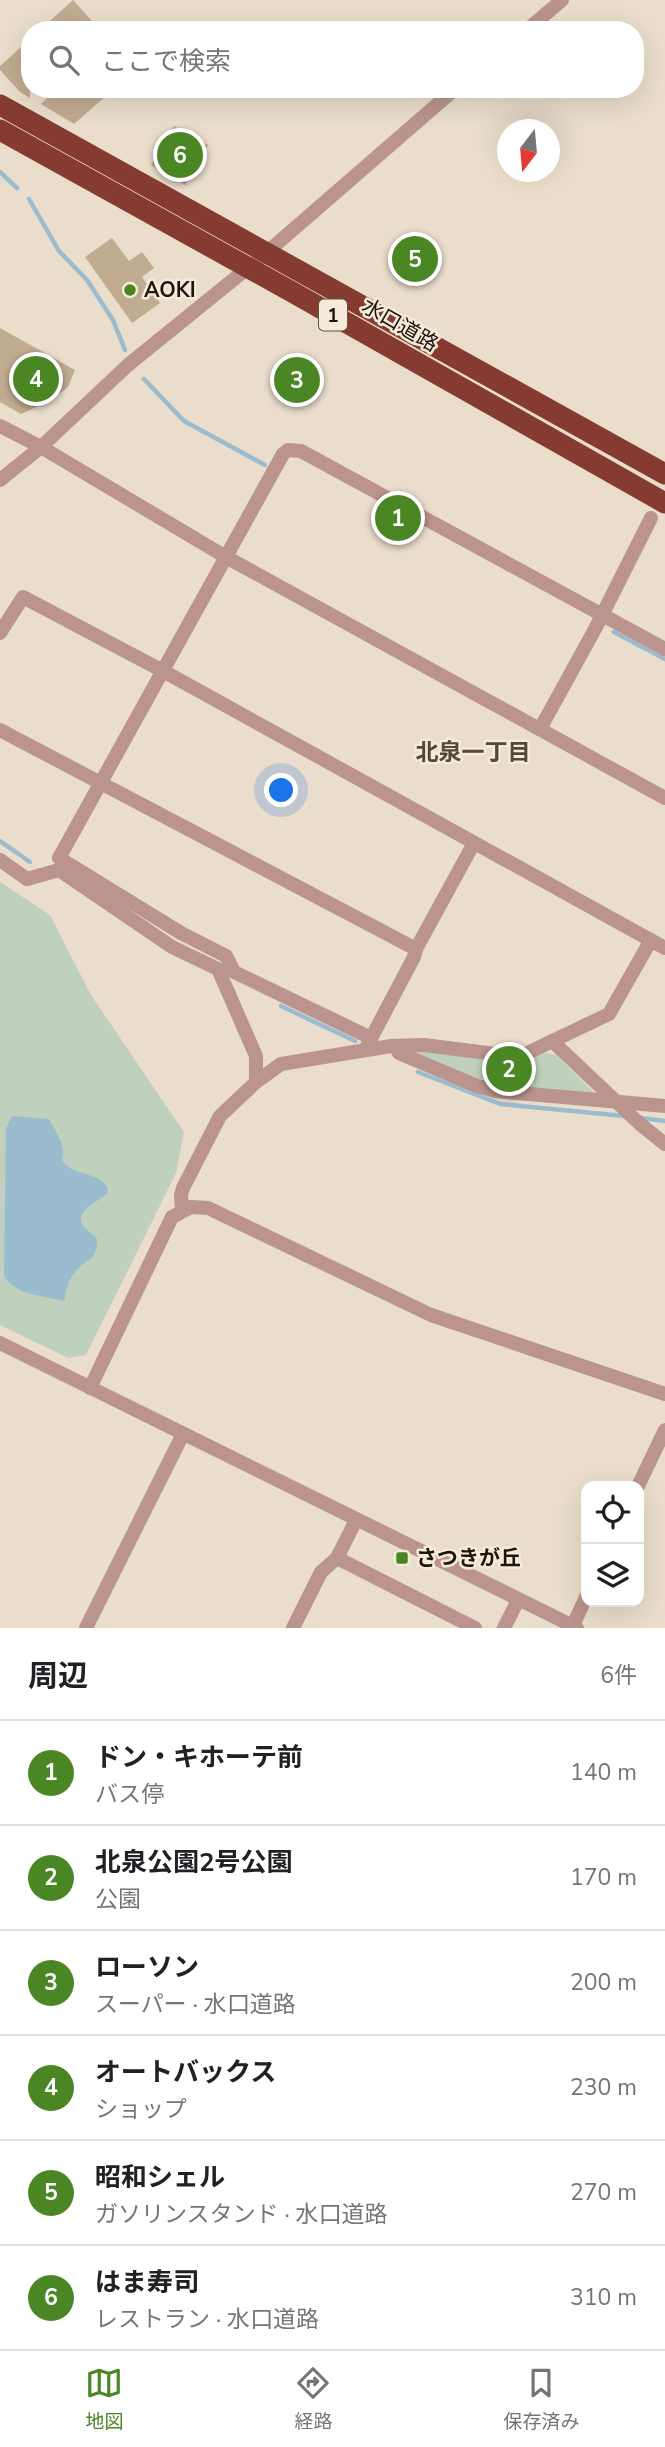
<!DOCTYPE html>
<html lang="ja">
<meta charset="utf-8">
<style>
:root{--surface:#fff;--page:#f2f2f2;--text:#202124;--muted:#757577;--line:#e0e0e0;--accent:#4a8623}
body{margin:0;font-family:"Nunito Sans","Noto Sans JP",sans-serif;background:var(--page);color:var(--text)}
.controls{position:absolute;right:21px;bottom:21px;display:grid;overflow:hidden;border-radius:14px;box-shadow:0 7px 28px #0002}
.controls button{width:63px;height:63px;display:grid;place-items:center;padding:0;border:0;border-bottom:2px solid var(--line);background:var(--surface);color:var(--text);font:35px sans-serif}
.compass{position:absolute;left:497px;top:119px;width:63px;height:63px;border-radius:50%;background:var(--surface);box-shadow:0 7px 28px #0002;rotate:196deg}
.you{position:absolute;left:282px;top:791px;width:24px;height:24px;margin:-18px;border:5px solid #fff;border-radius:50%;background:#1a73e8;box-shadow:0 0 0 10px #1a73e833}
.badge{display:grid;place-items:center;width:46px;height:46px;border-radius:50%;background:var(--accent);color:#fff;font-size:23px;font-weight:700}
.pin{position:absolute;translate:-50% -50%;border:4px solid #fff;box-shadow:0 2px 7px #0006}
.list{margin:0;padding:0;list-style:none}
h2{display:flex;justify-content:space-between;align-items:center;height:91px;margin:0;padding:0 28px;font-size:30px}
h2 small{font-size:23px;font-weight:400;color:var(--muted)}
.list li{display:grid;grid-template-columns:46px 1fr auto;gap:21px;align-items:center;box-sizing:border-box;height:105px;padding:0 28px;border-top:2px solid var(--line)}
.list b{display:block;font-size:26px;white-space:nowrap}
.list p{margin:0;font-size:23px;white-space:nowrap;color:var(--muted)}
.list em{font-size:23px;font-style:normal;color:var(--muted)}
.icon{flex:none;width:38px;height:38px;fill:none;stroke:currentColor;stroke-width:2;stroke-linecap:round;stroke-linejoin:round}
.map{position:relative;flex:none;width:665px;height:1628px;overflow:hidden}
.search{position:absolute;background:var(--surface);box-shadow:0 7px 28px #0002;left:21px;right:21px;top:21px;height:77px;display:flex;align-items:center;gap:18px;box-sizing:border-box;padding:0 24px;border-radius:28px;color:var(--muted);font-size:26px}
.sheet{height:721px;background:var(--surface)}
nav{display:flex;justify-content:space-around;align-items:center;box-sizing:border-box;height:98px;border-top:2px solid var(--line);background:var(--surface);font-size:19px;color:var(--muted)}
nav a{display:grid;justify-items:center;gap:4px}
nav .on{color:var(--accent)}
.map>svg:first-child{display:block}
.green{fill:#bfd1bd}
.water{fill:#9abcce}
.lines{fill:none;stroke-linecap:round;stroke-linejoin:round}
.stream{stroke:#9abcce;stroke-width:4.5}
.building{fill:#c0ac90}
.minor{stroke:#ba948d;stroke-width:14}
.highway{stroke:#853b30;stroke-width:21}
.poi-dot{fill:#4a8623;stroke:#f7ead8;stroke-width:2.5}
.labels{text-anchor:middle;stroke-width:5;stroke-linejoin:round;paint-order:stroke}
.shield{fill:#f7ead8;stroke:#5c564c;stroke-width:2}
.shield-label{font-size:19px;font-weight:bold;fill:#1a1610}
.poi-label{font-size:21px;font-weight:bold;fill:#1a1610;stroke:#f7ead8;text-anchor:start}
.street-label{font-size:21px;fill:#1a1610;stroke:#f7ead8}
.neighbourhood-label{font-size:23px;font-weight:bold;fill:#534839;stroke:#f7ead8}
</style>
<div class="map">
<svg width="665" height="1628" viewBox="0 0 665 1628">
<rect width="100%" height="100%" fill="#eaddcb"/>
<g class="green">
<path d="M0,882L50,915L91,995L184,1132L176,1173L86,1355L68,1358L0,1325Z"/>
<path d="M406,1052L442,1053L520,1065L542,1052L556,1055L598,1096L488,1084Z"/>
</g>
<path class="water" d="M12,1116L49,1119C56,1134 66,1142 62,1160C74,1177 98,1171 108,1188L107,1194C97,1202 72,1212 84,1227C88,1232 93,1234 97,1239C97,1261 89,1257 77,1270C68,1278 67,1289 64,1301C45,1296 13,1295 4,1275L6,1128Z"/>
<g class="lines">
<g class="stream">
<path d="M0,172L17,188"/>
<path d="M29,199L59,251L87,280L113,320L125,350"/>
<path d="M144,379L184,421L265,465"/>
<path d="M614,632L665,659"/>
<path d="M0,841L30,862"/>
<path d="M281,1006L355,1041"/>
<path d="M418,1072L500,1104L624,1116"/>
<path d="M640,1118L665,1121"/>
</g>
</g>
<g class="building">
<path d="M73,0L100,30H40Z"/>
<path d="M30,39V98L20,92L0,70V66Z"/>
<path d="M56,89H114L74,124L41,104Z"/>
<path d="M174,126L208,145L185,185L151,165Z"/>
<path d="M112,238L129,261L142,252L154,268L142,277L160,303L132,323L85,257Z"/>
<path d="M0,328L75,370L68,387L51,400L21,414L0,402Z"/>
</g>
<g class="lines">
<g class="minor">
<path d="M527,30L562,0"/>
<path d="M0,426L41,447L226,557L665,798"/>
<path d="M0,480L41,447L128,365L265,254L455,89"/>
<path d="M0,633L23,597L163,671L665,948"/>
<path d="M540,729L595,629L651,518"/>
<path d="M0,730L416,949"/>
<path d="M0,860L27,879L59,870L172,947L218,969L256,1056V1082"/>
<path d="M371,1038L234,972L226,956L181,933L59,858L283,454L288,450L301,451L665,649"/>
<path d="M552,1041L640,1124L665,1144"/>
<path d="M367,1046L414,957L416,949L474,843"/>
<path d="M395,1046L399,1053L477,1086L495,1091L665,1106"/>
<path d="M182,1210L181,1195L183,1188L220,1116L256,1082L281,1064L391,1046L424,1045L519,1057L609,1014L651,940"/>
<path d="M0,1343L577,1628"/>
<path d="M90,1388L172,1217L191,1207L208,1208L431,1315L665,1394"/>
<path d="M638,1486L665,1430"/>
<path d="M337,1558L475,1628"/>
<path d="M86,1628L183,1434"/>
<path d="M293,1628L321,1572L337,1558L356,1520"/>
<path d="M504,1628L518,1600"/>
<path d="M572,1628L586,1597"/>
</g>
<g class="highway">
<path d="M0,105L665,474"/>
<path d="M0,130L294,293L665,503"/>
</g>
</g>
<g class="poi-dot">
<circle cx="130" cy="290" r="7"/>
<rect x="395" y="1551" width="14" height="14" rx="3.5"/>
</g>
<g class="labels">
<rect class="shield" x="319" y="299.5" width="28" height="31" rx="5"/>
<g class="shield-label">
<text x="333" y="322">1</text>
</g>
<g class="poi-label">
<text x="144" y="297">AOKI</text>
<text x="416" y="1565">さつきが丘</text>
</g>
<g class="street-label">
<text transform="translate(400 325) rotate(30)" y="7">水口道路</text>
</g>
<g class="neighbourhood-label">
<text x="473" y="760">北泉一丁目</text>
</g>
</g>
</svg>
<div class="controls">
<button><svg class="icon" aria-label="locate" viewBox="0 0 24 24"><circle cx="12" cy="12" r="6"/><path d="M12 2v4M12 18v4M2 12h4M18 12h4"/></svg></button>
<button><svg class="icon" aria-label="layers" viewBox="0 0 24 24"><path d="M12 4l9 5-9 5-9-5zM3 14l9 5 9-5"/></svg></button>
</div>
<svg class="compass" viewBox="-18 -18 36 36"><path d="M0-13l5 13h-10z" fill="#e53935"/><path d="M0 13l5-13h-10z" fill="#757577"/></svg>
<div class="you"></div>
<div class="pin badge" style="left:398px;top:518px">1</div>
<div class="pin badge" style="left:509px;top:1069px">2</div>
<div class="pin badge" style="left:297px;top:380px">3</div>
<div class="pin badge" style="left:36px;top:379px">4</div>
<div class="pin badge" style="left:415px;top:259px">5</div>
<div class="pin badge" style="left:180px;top:155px">6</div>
<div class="search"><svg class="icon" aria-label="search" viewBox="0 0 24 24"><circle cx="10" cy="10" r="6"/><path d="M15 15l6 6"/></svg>ここで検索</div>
</div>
<section class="sheet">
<h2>周辺<small>6件</small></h2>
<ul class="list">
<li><span class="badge">1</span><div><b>ドン・キホーテ前</b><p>バス停</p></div><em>140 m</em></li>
<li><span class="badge">2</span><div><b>北泉公園2号公園</b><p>公園</p></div><em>170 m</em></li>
<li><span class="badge">3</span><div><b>ローソン</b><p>スーパー · 水口道路</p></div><em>200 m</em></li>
<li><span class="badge">4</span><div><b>オートバックス</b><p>ショップ</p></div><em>230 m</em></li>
<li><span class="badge">5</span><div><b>昭和シェル</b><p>ガソリンスタンド · 水口道路</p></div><em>270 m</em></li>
<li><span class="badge">6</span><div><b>はま寿司</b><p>レストラン · 水口道路</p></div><em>310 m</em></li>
</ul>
</section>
<nav>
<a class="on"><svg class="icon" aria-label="map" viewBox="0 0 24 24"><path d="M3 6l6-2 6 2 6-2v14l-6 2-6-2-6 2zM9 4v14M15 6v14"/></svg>地図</a>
<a><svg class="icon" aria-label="directions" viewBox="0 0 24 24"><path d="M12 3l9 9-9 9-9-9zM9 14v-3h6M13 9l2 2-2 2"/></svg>経路</a>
<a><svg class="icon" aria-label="saved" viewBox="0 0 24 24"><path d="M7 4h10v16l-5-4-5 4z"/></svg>保存済み</a>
</nav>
